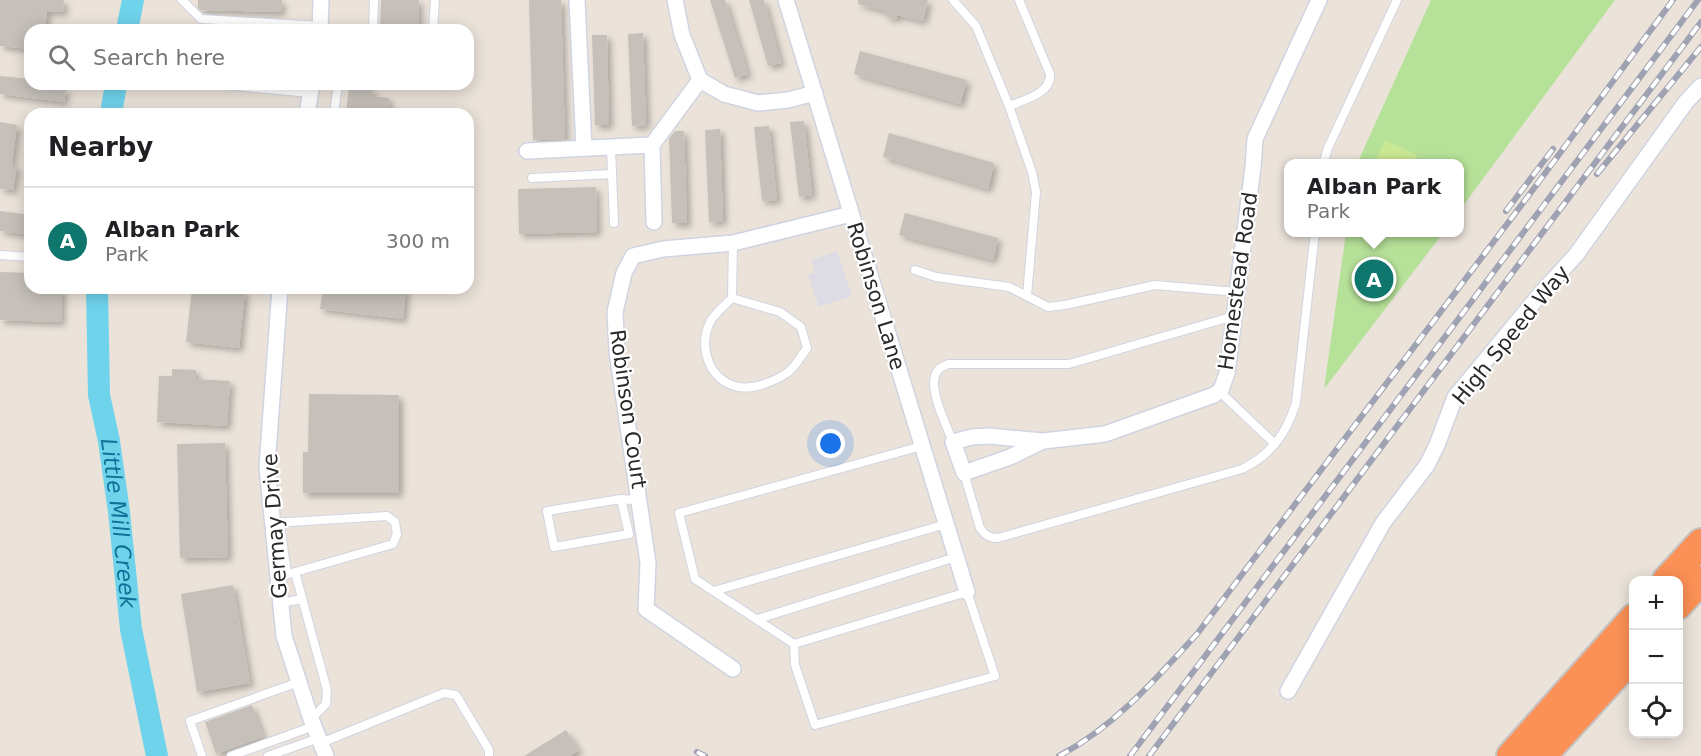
<!DOCTYPE html>
<meta charset="utf-8">
<style>
:root{--surface:#fff;--page:#f6f6f6;--text:#202124;--muted:#757577;--line:#e0e0e0;--accent:#0f766e}
body{margin:0;font-family:"DejaVu Sans",sans-serif;background:var(--page);color:var(--text)}
.controls{position:absolute;right:18px;bottom:18px;display:grid;overflow:hidden;border-radius:12px;box-shadow:0 3px 15px #0003}
.controls button{width:54px;height:54px;display:grid;place-items:center;padding:0;border:0;border-bottom:2px solid var(--line);background:var(--surface);color:var(--text);font:30px sans-serif}
.you{position:absolute;left:831px;top:444px;width:21px;height:21px;margin:-15px;border:4px solid #fff;border-radius:50%;background:#1a73e8;box-shadow:0 0 0 9px #1a73e833}
.badge{display:grid;place-items:center;width:39px;height:39px;border-radius:50%;background:var(--accent);color:#fff;font-size:20px;font-weight:700}
.pin{position:absolute;translate:-50% -50%;border:3px solid #fff;box-shadow:0 2px 6px #0006}
.popup{position:absolute;left:1284px;top:159px;width:180px;height:78px;box-sizing:border-box;display:grid;place-content:center;border-radius:12px;background:var(--surface);filter:drop-shadow(0 2px 4px #0005);font-size:20px;white-space:nowrap;color:var(--muted)}
.popup b{font-size:22px;color:var(--text)}
.popup::after{content:'';position:absolute;left:50%;top:100%;margin-left:-12px;border:12px solid transparent;border-top-color:var(--surface)}
.list{margin:0;padding:0;list-style:none}
h2{display:flex;justify-content:space-between;align-items:center;height:78px;margin:0;padding:0 24px;font-size:26px}
h2 small{font-size:20px;font-weight:400;color:var(--muted)}
.list li{display:grid;grid-template-columns:39px 1fr auto;gap:18px;align-items:center;box-sizing:border-box;height:108px;padding:0 24px;border-top:2px solid var(--line)}
.list b{display:block;font-size:22px;white-space:nowrap}
.list p{margin:0;font-size:20px;white-space:nowrap;color:var(--muted)}
.list em{font-size:20px;font-style:normal;color:var(--muted)}
.icon{flex:none;width:33px;height:33px;fill:none;stroke:currentColor;stroke-width:2;stroke-linecap:round;stroke-linejoin:round}
.map{position:relative;flex:none;width:1701px;height:756px;overflow:hidden}
.search{position:absolute;background:var(--surface);box-shadow:0 3px 15px #0003;left:24px;top:24px;width:450px;height:66px;display:flex;align-items:center;gap:15px;box-sizing:border-box;padding:0 21px;border-radius:18px;color:var(--muted);font-size:22px}
.panel{position:absolute;background:var(--surface);box-shadow:0 3px 15px #0003;left:24px;top:108px;width:450px;height:186px;border-radius:18px}
.map>svg:first-child{display:block}
.industrial{fill:#dddbe3}
.green{fill:#b6e198}
.pitch{fill:#cae893}
.lines{fill:none;stroke-linecap:round;stroke-linejoin:round}
.river{stroke:#6fd3ec;stroke-width:22}
.building{fill:#c6c0ba;filter:url(#shadow)}
.service-casing{stroke:#d0d4e1;stroke-width:10}
.minor-casing{stroke:#d0d4e1;stroke-width:18}
.motorway-casing{stroke:#c3c3c3;stroke-width:32}
.service{stroke:#fff;stroke-width:8}
.minor{stroke:#fff;stroke-width:15}
.motorway{stroke:#fb9156;stroke-width:28}
.rail-casing{stroke:#9ea2b3;stroke-width:6}
.rail{stroke:#fff;stroke-width:4;stroke-dasharray:11;stroke-linecap:butt}
.labels{text-anchor:middle;stroke-width:4.5;stroke-linejoin:round;paint-order:stroke}
.street-label{font-size:21px;fill:#292929;stroke:#fff}
.water-label{font-size:22px;font-style:italic;fill:#107196;stroke:#fff}
</style>
<div class="map">
<svg width="1701" height="756" viewBox="0 0 1701 756">
<defs>
<filter id="shadow"><feDropShadow dx="4" dy="4" stdDeviation="3" flood-color="#0004"/></filter>
</defs>
<rect width="100%" height="100%" fill="#ebe3da"/>
<path class="industrial" d="M837,251L852,296L819,307L808,275L815,272L811,260Z"/>
<g class="green">
<path d="M1431,0H1615L1460,210V164H1357Z"/>
<path d="M1346,233H1443L1324,389Z"/>
</g>
<path class="pitch" d="M1385,140L1417,155L1413,163H1374Z"/>
<g class="lines">
<g class="river">
<path d="M127,30L133,0"/>
<path d="M111,114L116,84"/>
<path id="s1" d="M97,288L99,395L109,441L119,512L131,629L157,756"/>
</g>
</g>
<g class="building">
<path d="M0,0H64L63,12L47,11L45,30H30V49L0,46Z"/>
<path d="M198,0H282L281,12L200,10L198,8Z"/>
<path d="M381,0H419L418,30H380Z"/>
<path d="M529,0H561L565,139L533,140Z"/>
<path d="M710,0H725L748,74L735,78Z"/>
<path d="M749,0H764L781,63L768,66Z"/>
<path d="M858,0H928L923,21L897,15L896,19L885,16L886,11L858,4Z"/>
<path d="M643,33L646,125L632,126L628,34Z"/>
<path d="M592,35H607L609,125H595Z"/>
<path d="M860,51L967,80L960,104L854,74Z"/>
<path d="M0,76L30,79V84H49V87L66,89L64,102L0,94Z"/>
<path d="M349,86L373,89L372,96L389,98L388,114H346Z"/>
<path d="M804,121L812,195L799,197L790,122Z"/>
<path d="M0,122L17,125L12,165L17,166L13,190L0,189Z"/>
<path d="M769,126L777,200L762,201L754,127Z"/>
<path d="M720,129L723,221L709,222L705,130Z"/>
<path d="M675,131H684L687,223H672L669,138Z"/>
<path d="M889,133L994,163L988,189L883,157Z"/>
<path d="M596,187L597,232L519,234L518,189Z"/>
<path d="M0,211L30,215V235L0,231Z"/>
<path d="M905,213L998,238L993,260L899,235Z"/>
<path d="M0,272L30,273V288H62L61,322L0,320Z"/>
<path d="M192,288H219L245,291L239,348L186,342Z"/>
<path d="M323,288H406L403,319L320,309Z"/>
<path d="M172,369L196,370V379L230,381L227,426L157,422L159,376H172Z"/>
<path d="M309,394L399,395V493H303V452H308Z"/>
<path d="M225,443L228,557L180,558L177,444Z"/>
<path d="M233,585L250,683L197,692L181,594Z"/>
<path d="M252,705L263,737L216,754L205,722Z"/>
<path d="M566,730L579,750L570,756H524Z"/>
</g>
<g class="lines">
<g class="service-casing">
<g id="service">
<path d="M182,0L201,19L320,26"/>
<path d="M953,0L976,26L1009,106L1032,172L1036,192L1027,296"/>
<path d="M373,30L374,0"/>
<path d="M433,30L435,0"/>
<path d="M214,84L310,93"/>
<path d="M1009,106C1024,100 1052,93 1050,74L1019,0"/>
<path d="M334,114L338,84"/>
<path d="M611,147L612,174"/>
<path d="M1323,164L1328,148L1397,0"/>
<path d="M532,178L612,174L614,223"/>
<path d="M0,255L30,257"/>
<path d="M915,270L936,277L1009,287L1048,307L1065,305L1155,285L1237,292"/>
<path d="M732,298L780,312L801,327L807,348C801,356 795,368 787,373C775,381 753,390 739,387C709,381 698,348 710,322C715,313 725,305 732,298L733,243"/>
<path d="M1219,391L1275,444"/>
<path d="M953,442C947,426 924,383 939,369C941,367 945,366 948,364H1069L1234,316"/>
<path d="M964,473L980,528C985,535 989,538 998,538L1242,469C1271,455 1286,434 1296,403L1315,232"/>
<path d="M621,499L547,511L554,547L629,534L621,499L639,500"/>
<path d="M273,523L387,516L395,522L397,534L393,544L278,577"/>
<path d="M280,524L287,574"/>
<path d="M295,572L327,690L326,704L311,719"/>
<path d="M714,591L946,524"/>
<path d="M281,603L302,599"/>
<path d="M758,619L956,557"/>
<path d="M794,644L967,592L995,676L815,725L795,665L794,644L695,579L679,513L922,446"/>
<path d="M321,743L444,693L456,695L489,750V756"/>
<path d="M202,756L190,721L299,682"/>
<path d="M231,756L314,726"/>
<path d="M268,756L319,738"/>
</g>
</g>
<g class="minor-casing">
<g id="minor">
<path d="M577,0L584,148"/>
<path d="M675,0L682,35L700,80L724,94L758,103L788,100L815,93"/>
<path d="M786,0L967,592"/>
<path d="M320,30L321,0"/>
<path d="M307,114L312,84"/>
<path d="M527,151L652,145"/>
<path d="M654,222L652,145L700,80"/>
<path d="M280,288L267,467L284,636L311,719L326,756"/>
<path d="M1043,441L1010,457L964,473L953,442L972,437L989,436L1043,441L1105,434L1214,395L1221,390L1227,373L1253,167L1255,139L1319,0"/>
<path d="M733,669L646,609L648,563L617,352L615,312L624,273L633,256L663,249L733,243L851,214"/>
<path d="M1288,691L1383,523L1427,465L1437,445L1455,397L1542,292L1576,255L1686,102L1701,86"/>
</g>
</g>
<g class="motorway-casing">
<g id="motorway">
<path d="M1667,580L1701,543"/>
<path d="M1678,605L1701,580"/>
<path d="M1511,756L1634,618"/>
<path d="M1542,756L1634,655"/>
</g>
</g>
<use href="#service" class="service"/>
<use href="#minor" class="minor"/>
<use href="#motorway" class="motorway"/>
<g class="rail-casing">
<g id="rail">
<path d="M1597,174L1701,47"/>
<path d="M1506,211L1553,149"/>
<path d="M697,752L705,756"/>
<path d="M1059,756C1114,727 1156,679 1197,634L1535,187L1673,0"/>
<path d="M1130,756L1698,0"/>
<path d="M1149,756L1701,22"/>
</g>
</g>
<use href="#rail" class="rail"/>
</g>
<g class="labels">
<g class="street-label">
<text transform="translate(1238 281) rotate(-82)" y="7">Homestead Road</text>
<text transform="translate(876 296) rotate(73)" y="7">Robinson Lane</text>
<text transform="translate(1511 335) rotate(-51)" y="7">High Speed Way</text>
<text transform="translate(628 409) rotate(82)" y="7">Robinson Court</text>
<text transform="translate(275 526) rotate(-94)" y="7">Germay Drive</text>
</g>
<g class="water-label">
<text dy="8" stroke="none"><textPath href="#s1" startOffset="237">Little Mill Creek</textPath></text>
</g>
</g>
</svg>
<div class="controls">
<button>+</button>
<button>−</button>
<button><svg class="icon" aria-label="locate" viewBox="0 0 24 24"><circle cx="12" cy="12" r="6"/><path d="M12 2v4M12 18v4M2 12h4M18 12h4"/></svg></button>
</div>
<div class="you"></div>
<div class="pin badge" style="left:1374px;top:279px">A</div>
<div class="popup"><b>Alban Park</b>Park</div>
<div class="search"><svg class="icon" aria-label="search" viewBox="0 0 24 24"><circle cx="10" cy="10" r="6"/><path d="M15 15l6 6"/></svg>Search here</div>
<section class="panel">
<h2>Nearby<small></small></h2>
<ul class="list">
<li><span class="badge">A</span><div><b>Alban Park</b><p>Park</p></div><em>300 m</em></li>
</ul>
</section>
</div>
